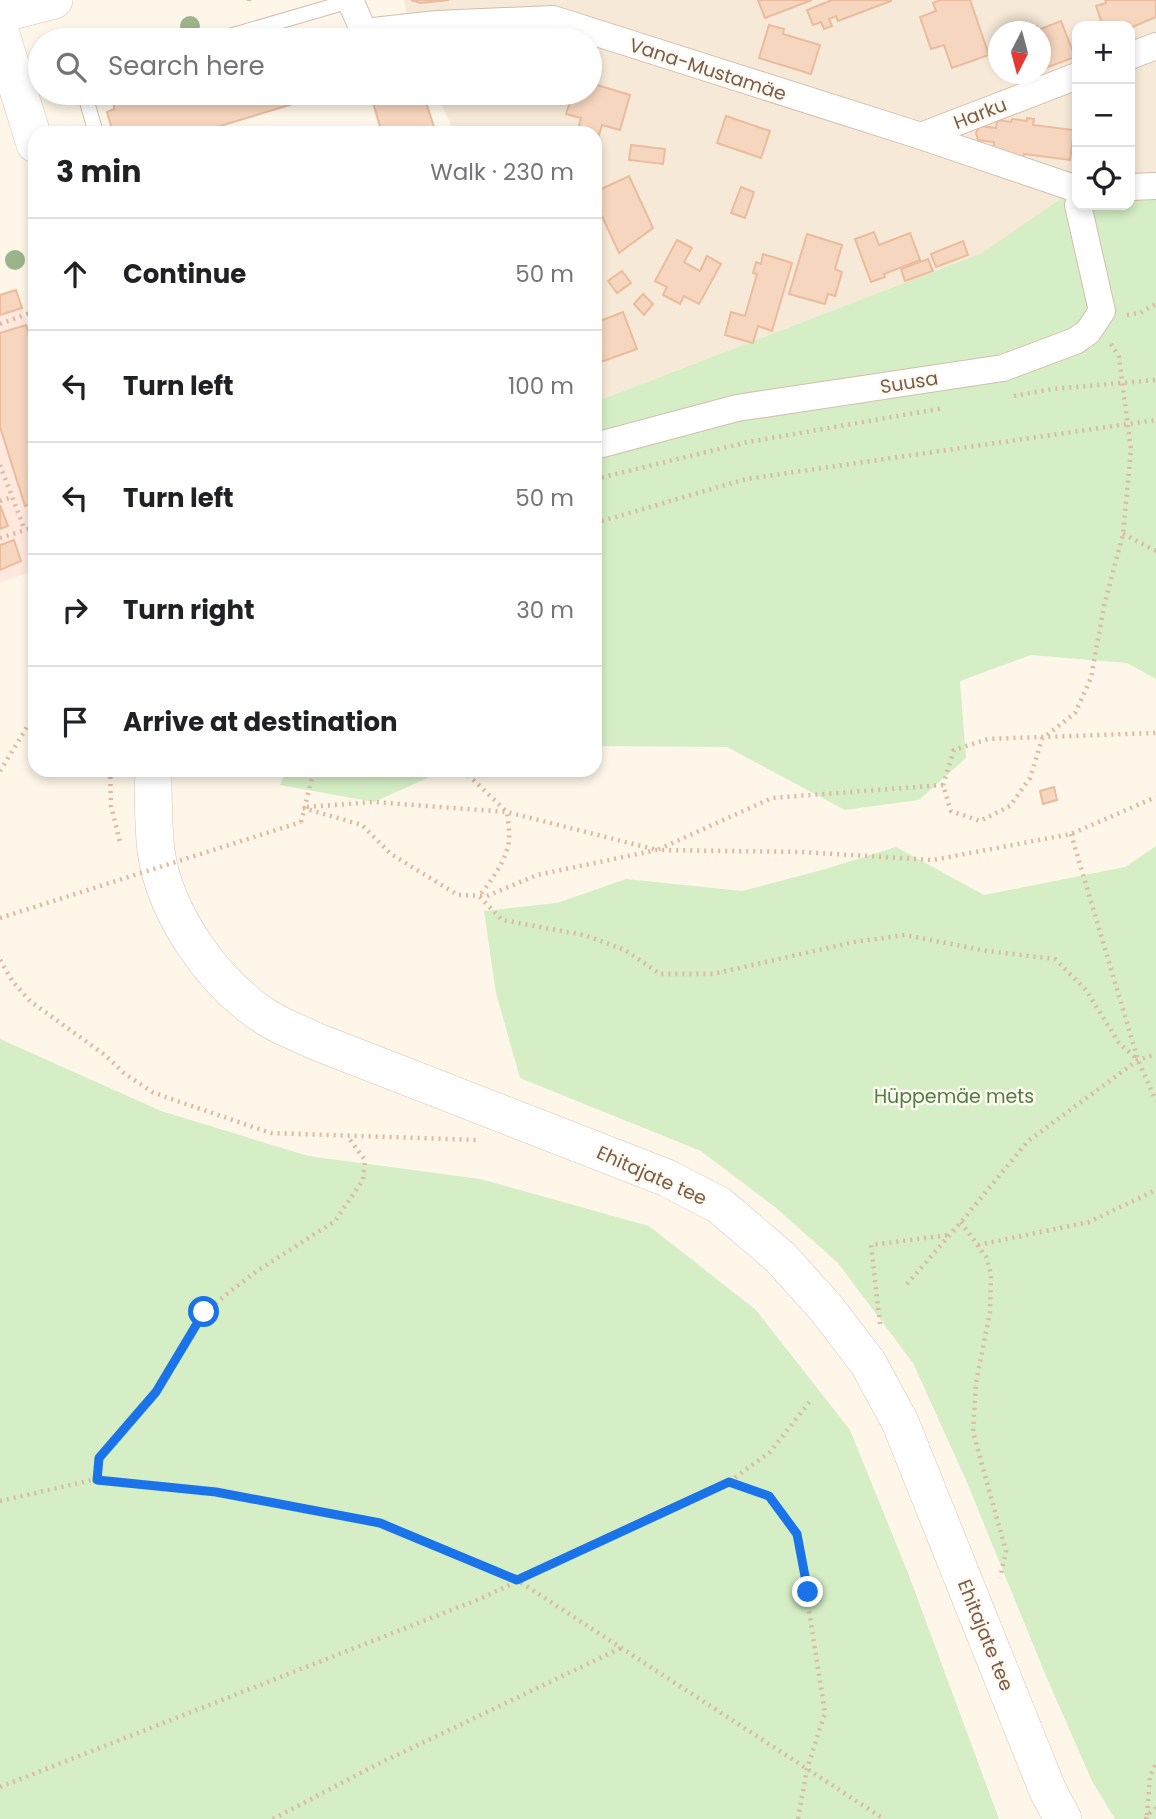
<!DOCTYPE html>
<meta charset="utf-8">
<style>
:root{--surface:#fff;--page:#f6f6f6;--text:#202124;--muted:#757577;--line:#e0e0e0}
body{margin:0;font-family:Poppins,sans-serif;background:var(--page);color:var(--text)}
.controls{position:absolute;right:21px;top:21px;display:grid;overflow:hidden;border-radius:14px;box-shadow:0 4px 10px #0003}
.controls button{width:63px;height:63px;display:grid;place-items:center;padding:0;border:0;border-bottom:2px solid var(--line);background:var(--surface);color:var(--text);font:35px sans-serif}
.compass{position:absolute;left:988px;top:21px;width:63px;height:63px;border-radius:50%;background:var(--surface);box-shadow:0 4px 10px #0003;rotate:186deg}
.stop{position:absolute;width:21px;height:21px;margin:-16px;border:5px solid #1a73e8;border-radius:50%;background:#fff}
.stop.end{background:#1a73e8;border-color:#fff;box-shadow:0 2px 7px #0008}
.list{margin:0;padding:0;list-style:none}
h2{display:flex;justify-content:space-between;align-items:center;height:91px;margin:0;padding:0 28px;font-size:30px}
h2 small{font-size:23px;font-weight:400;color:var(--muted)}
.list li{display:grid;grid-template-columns:46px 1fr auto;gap:21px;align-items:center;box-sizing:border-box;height:112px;padding:0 28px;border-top:2px solid var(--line)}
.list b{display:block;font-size:26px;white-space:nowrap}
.list em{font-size:23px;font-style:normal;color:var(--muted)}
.icon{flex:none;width:38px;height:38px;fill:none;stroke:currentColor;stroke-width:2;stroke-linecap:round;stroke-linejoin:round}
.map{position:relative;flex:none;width:1156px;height:1819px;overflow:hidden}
.search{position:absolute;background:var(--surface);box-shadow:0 4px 10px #0003;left:28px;top:28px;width:574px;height:77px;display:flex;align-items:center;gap:18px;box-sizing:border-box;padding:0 24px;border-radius:38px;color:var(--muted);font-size:26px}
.panel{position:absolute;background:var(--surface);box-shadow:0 4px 10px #0003;left:28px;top:126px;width:574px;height:651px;border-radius:21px}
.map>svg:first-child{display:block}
.residential{fill:#f7e9d7;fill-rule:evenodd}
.commercial{fill:#ffe8dd}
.green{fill:#d5eec5}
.building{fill:#f6d6be;stroke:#eabc9d;stroke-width:2}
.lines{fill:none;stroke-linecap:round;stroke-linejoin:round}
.lane-casing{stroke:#d3bead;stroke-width:16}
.street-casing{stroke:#d3bead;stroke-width:28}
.secondary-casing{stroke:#d8c1ac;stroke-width:38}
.path{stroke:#dcb9a0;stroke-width:4.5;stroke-dasharray:2 5;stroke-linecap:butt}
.lane{stroke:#fff;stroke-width:14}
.street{stroke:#fff;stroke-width:26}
.secondary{stroke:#fff;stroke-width:37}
.path-bridge{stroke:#dcb9a0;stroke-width:4.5;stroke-dasharray:2 5;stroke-linecap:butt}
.tree{fill:#9db38a}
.route{stroke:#1a73e8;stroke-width:9}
.labels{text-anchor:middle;stroke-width:5;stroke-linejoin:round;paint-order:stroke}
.street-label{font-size:19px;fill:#7c5c49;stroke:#fffaf2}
.park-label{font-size:19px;fill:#4e7d3d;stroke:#fffaf2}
</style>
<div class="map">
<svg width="1156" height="1819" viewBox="0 0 1156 1819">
<rect width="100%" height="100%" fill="#fef6e9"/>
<path class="residential" d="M404,0H1156V186L1130,187V26H1077V189L982,253L595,402V133H455L436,93H590V40H412ZM998,32H1040V74H998Z"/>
<path class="commercial" d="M16,288L35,352V570L0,583V294Z"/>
<g class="green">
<path d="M1156,186V679L1127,663L1031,655L960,681L966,758L919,800L845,810L727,747L595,746V402L982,253L1075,189L1077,205H1130V187Z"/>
<path d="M287,770H445L374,802L280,785Z"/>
<path d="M1156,846V1819H1115L1092,1781L1046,1676L966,1480L913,1363L838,1263L775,1207L701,1151L520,1078L496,993L484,911L557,903L626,879L742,891L822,870L896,847L984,895L1125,867Z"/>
<path d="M0,1039L161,1111L308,1156L480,1179L649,1226L756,1310L850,1430L908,1573L999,1819H0Z"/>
</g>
<g class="building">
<path d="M411,0H449L420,3Z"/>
<path d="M758,0H812L765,18Z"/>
<path d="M832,0H891V1L838,21L836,16L829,19L832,26L824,29L821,22L813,25L807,10Z"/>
<path d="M940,0H970L989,55L952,68L944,45L931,49L920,17L936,11L933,3Z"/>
<path d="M1105,0H1156V17L1130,28L1103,26L1096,6L1106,3Z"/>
<path d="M1061,21L1075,57L1040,70V32L1026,30L1037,26L1038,30Z"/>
<path d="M769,25L784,29L783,34L820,45L811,74L759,58Z"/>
<path d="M590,83L630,95L620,130L602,125L599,135L578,129L581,118L566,114L573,93H590Z"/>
<path d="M122,93H325L326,94L197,133H120L119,131L113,133L107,112L114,109V102L118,95Z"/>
<path d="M370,93H423L436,133H382Z"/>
<path d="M726,116L770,131L761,158L717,143Z"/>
<path d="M1027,118L1034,119L1033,125L1074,130L1070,160L1024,154L1023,158L993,150L994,142L978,140L976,133L980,126L996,128L997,120L1011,122L1012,119L1027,121Z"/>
<path d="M631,145L665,149L663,164L629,160Z"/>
<path d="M629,176L653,228L619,253L595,201V192Z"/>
<path d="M741,187L754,192L745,218L731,213Z"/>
<path d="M874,232L879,245L910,233L920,260L884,274L885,277L871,282L855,239Z"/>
<path d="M807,234L842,245L835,269L842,272L835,296L828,294L825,304L789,294Z"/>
<path d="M677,240L692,248L684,262L700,271L707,256L721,264L699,304L684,296L680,304L663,295L667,287L655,281Z"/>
<path d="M963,241L968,255L936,267L931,254Z"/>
<path d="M763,254L792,263L772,331L758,326L753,343L725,335L731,312L745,316L757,274L753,273L756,262L761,264Z"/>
<path d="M928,259L933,271L905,281L901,269Z"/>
<path d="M622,271L631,283L617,293L608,281Z"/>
<path d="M16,290L22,308L0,315V295Z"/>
<path d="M643,294L653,304L644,315L634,304Z"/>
<path d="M623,312L637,349L601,362L595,345V323Z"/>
<path d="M26,325L35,352V503L25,506L0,427V333Z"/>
<path d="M0,505L8,526L0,529Z"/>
<path d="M14,540L21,561L0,570V545Z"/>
<path d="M1054,787L1057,800L1043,804L1040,791Z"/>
</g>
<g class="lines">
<g class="lane-casing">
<g id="lane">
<path d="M216,40L350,1"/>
<path d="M90,93L87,102L96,133"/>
</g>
</g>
<g class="street-casing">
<g id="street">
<path d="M350,0L364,32L437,24L553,19L921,136L1077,189"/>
<path d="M1130,56L1156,46"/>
<path d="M921,136L1077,76"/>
<path d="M1130,187L1156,186"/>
<path d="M595,446L737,408L1003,368L1075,341L1088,332L1102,311L1078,205"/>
</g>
</g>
<g class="secondary-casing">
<g id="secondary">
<path d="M0,14L54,0"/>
<path d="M0,31L35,144"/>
<path d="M153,770C153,797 153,824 156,851C165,914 213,983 266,1017C281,1027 299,1033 315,1041L667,1178L719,1205L780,1257L826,1308L868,1363L900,1422L1048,1791L1063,1819"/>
</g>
</g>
<g class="path">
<path d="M249,1V0"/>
<path d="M1127,315L1140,313L1156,304"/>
<path d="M0,324L35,311"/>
<path d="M1111,344L1119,357L1131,450L1123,534L1104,606L1091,678L1075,713L1042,739L1030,778L1010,806L980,821L951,811L943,785L954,750L988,739L1156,733"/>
<path d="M1014,396L1052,389L1156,380"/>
<path d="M0,465L24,528"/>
<path d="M595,479L748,442L944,408"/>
<path d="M0,501L12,497"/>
<path d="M595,523L746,479L1156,420"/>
<path d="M1123,534L1156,551"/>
<path d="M0,538L35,527"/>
<path d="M110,770L111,806L120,842"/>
<path d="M463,770L507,812"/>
<path d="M0,771L32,719L35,718"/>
<path d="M943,785L772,798L657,850L507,812C508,821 510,832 509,841C506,861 491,881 479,896L502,920L584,935L625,950L660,974H713L854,942L905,935L987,951L1055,959L1086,990L1119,1043L1138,1060"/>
<path d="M307,807L374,802L507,812"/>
<path d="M303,808L362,825L391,854L458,895L487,896L537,875L657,850L802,852L933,860L1071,834L1156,797"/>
<path d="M301,822L314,770"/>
<path d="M1071,834L1138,1060L1156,1101"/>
<path d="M0,960L13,982L30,1001L105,1055L124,1073L152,1092L177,1101L271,1133L476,1140"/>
<path d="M961,1222L986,1257L991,1274L990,1312L976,1383L973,1432L1006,1551L1000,1578"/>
<path d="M978,1245L1089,1222L1156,1190"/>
<path d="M907,1284L961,1222L1028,1141L1138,1060L1156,1054"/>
<path d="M880,1324L871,1245L949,1235"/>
<path d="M98,1480L99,1458L156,1393L204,1312L254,1273L335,1221L363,1180L365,1160L348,1137"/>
<path d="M729,1482L769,1496L797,1534L825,1713L807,1769L798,1819"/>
<path d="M0,1501L92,1480L216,1492L380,1523L517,1580L884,1819"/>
<path d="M0,1787L482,1598L729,1482L770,1452L811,1400"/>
<path d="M1147,1815L1150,1776L1156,1764"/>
<path d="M273,1819L376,1765L621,1648"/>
<path d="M1146,1819L1147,1815L1156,1808"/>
</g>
<use href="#lane" class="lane"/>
<use href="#street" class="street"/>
<use href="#secondary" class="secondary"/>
<path class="path-bridge" d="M0,918L301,822"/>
</g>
<g class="tree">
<circle cx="190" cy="26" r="10"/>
<circle cx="15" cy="260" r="10"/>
</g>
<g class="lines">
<path class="route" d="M204,1312L156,1392L99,1458L97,1480L216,1492L380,1523L517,1580L729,1482L769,1496L797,1534L808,1592"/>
</g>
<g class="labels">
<g class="street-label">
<text transform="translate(708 69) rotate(18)" y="7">Vana-Mustamäe</text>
<text transform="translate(980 113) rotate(-21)" y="7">Harku</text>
<text transform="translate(909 382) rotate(-9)" y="7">Suusa</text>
<text transform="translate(652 1175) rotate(24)" y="7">Ehitajate tee</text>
<text transform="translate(986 1635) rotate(68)" y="7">Ehitajate tee</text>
</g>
<g class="park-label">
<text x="954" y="1103">Hüppemäe mets</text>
</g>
</g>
</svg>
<div class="controls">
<button>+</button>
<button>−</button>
<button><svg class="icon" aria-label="locate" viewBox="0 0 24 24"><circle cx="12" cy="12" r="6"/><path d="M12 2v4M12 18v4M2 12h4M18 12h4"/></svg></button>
</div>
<svg class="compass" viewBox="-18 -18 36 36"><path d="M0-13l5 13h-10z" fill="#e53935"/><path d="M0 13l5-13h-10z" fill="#757577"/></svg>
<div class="stop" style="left:204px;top:1312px"></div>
<div class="stop end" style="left:808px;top:1592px"></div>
<div class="search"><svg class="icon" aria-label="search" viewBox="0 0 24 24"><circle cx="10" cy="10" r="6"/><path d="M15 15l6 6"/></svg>Search here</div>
<section class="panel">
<h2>3 min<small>Walk · 230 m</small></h2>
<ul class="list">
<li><svg class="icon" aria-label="ahead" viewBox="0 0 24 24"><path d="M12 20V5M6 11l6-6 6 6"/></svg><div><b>Continue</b></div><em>50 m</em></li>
<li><svg class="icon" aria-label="left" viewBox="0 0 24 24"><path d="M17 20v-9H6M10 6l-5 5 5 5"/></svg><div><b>Turn left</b></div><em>100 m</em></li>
<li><svg class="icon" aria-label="left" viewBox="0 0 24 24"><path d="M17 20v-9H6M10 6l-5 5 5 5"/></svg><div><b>Turn left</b></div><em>50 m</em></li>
<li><svg class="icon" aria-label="right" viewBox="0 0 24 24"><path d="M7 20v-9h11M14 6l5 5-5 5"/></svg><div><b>Turn right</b></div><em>30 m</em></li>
<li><svg class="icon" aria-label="arrive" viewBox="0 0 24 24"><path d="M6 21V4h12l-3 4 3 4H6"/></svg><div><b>Arrive at destination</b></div></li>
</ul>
</section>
</div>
